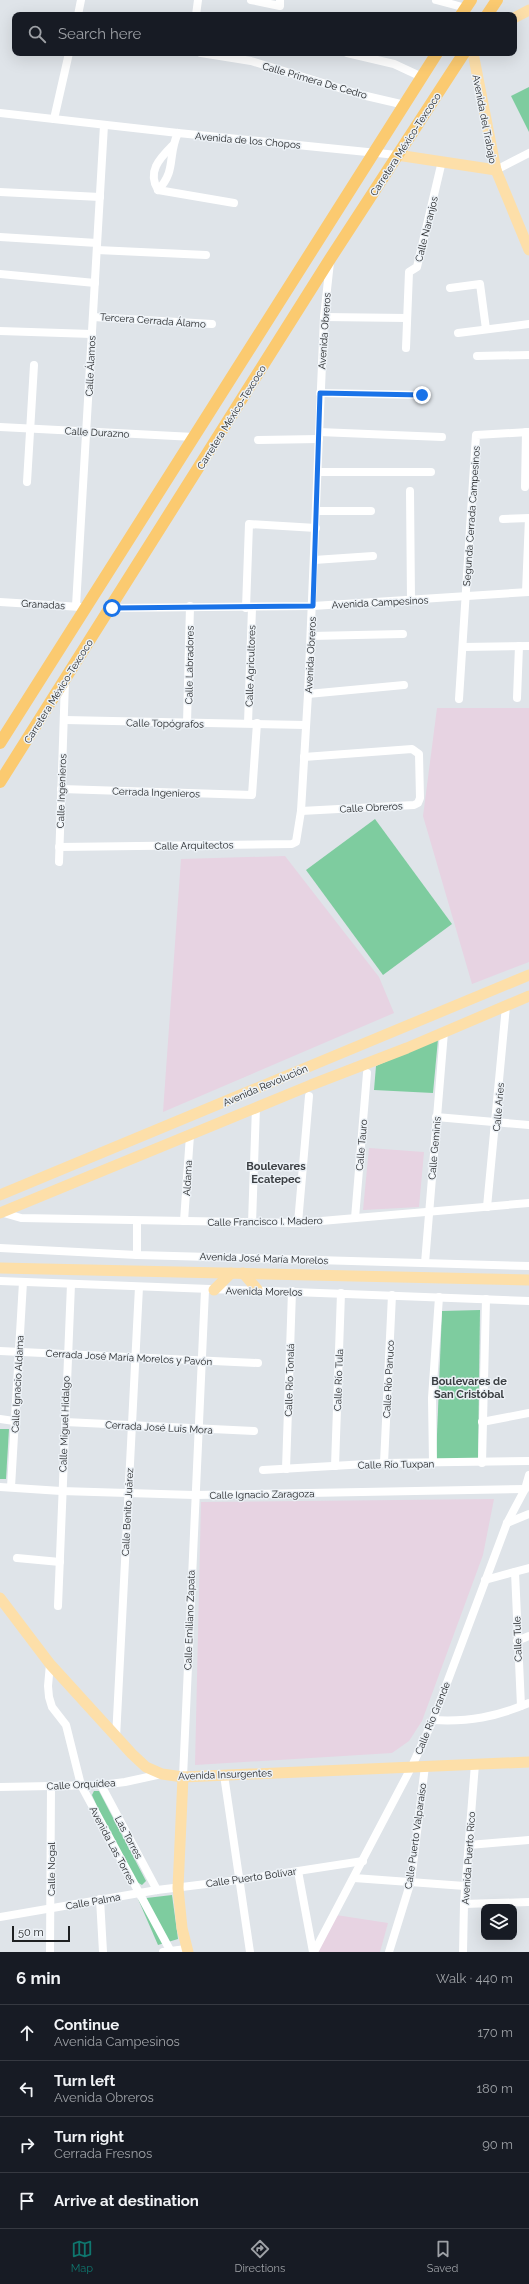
<!DOCTYPE html>
<meta charset="utf-8">
<style>
:root{--surface:#171b24;--page:#20242c;--text:#f1f3f6;--muted:#9ea1a6;--line:#363941;--accent:#0f766e}
body{margin:0;font-family:Raleway,sans-serif;background:var(--page);color:var(--text)}
.controls{position:absolute;right:12px;bottom:12px;display:grid;overflow:hidden;border-radius:8px;box-shadow:0 4px 16px #0002}
.controls button{width:36px;height:36px;display:grid;place-items:center;padding:0;border:0;border-bottom:1px solid var(--line);background:var(--surface);color:var(--text);font:20px sans-serif}
.scale{position:absolute;left:12px;bottom:10px;width:58px;box-sizing:border-box;padding-left:4px;border:2px solid #1e2022;border-top:0;font-size:11px;line-height:14px;white-space:nowrap;color:#1e2022;-webkit-text-stroke:3px #ecf1f6;paint-order:stroke}
.stop{position:absolute;width:12px;height:12px;margin:-9px;border:3px solid #1a73e8;border-radius:50%;background:#fff}
.stop.end{background:#1a73e8;border-color:#fff;box-shadow:0 1px 4px #0008}
.list{margin:0;padding:0;list-style:none}
h2{display:flex;justify-content:space-between;align-items:center;height:52px;margin:0;padding:0 16px;font-size:17px}
h2 small{font-size:13px;font-weight:400;color:var(--muted)}
.list li{display:grid;grid-template-columns:26px 1fr auto;gap:12px;align-items:center;box-sizing:border-box;height:56px;padding:0 16px;border-top:1px solid var(--line)}
.list b{display:block;font-size:15px;white-space:nowrap}
.list p{margin:0;font-size:13px;white-space:nowrap;color:var(--muted)}
.list em{font-size:13px;font-style:normal;color:var(--muted)}
.icon{flex:none;width:22px;height:22px;fill:none;stroke:currentColor;stroke-width:2;stroke-linecap:round;stroke-linejoin:round}
.map{position:relative;flex:none;width:529px;height:1952px;overflow:hidden}
.search{position:absolute;background:var(--surface);box-shadow:0 4px 16px #0002;left:12px;right:12px;top:12px;height:44px;display:flex;align-items:center;gap:10px;box-sizing:border-box;padding:0 14px;border-radius:8px;color:var(--muted);font-size:15px}
.sheet{height:276px;background:var(--surface)}
nav{display:flex;justify-content:space-around;align-items:center;box-sizing:border-box;height:56px;border-top:1px solid var(--line);background:var(--surface);font-size:11px;color:var(--muted)}
nav a{display:grid;justify-items:center;gap:2px}
nav .on{color:var(--accent)}
.map>svg:first-child{display:block}
.education{fill:#e7d3e2}
.green{fill:#7ecc9f}
.lines{fill:none;stroke-linecap:round;stroke-linejoin:round}
.minor{stroke:#fff;stroke-width:8}
.major{stroke:#fddfa9;stroke-width:11}
.highway{stroke:#fbca70;stroke-width:12}
.route{stroke:#1a73e8;stroke-width:5}
.labels{text-anchor:middle;stroke-width:3;stroke-linejoin:round;paint-order:stroke}
.street-label{font-size:10px;fill:#1e2022;stroke:#ecf1f6}
.neighbourhood-label{font-size:11px;font-weight:bold;fill:#3b3f43;stroke:#ecf1f6}
</style>
<div class="map">
<svg width="529" height="1952" viewBox="0 0 529 1952">
<rect width="100%" height="100%" fill="#dfe4e9"/>
<g class="education">
<path d="M437,708H529V962L472,984L423,816Z"/>
<path d="M285,856L379,977L394,1013L163,1112L181,859Z"/>
<path d="M369,1148L424,1152L419,1207L363,1210Z"/>
<path d="M494,1499L483,1555L422,1721L409,1741L392,1753L195,1765L201,1502Z"/>
<path d="M336,1915L388,1923L380,1952H316Z"/>
</g>
<g class="green">
<path d="M529,87V132L511,96Z"/>
<path d="M375,819L452,924L383,975L306,870Z"/>
<path d="M438,1039L433,1093L374,1090L376,1066Z"/>
<path d="M480,1310L478,1459H436L442,1311Z"/>
<path d="M0,1429H9L6,1479H0Z"/>
<path d="M94,1791H99L146,1881L142,1885L137,1882L100,1813L92,1795Z"/>
<path d="M172,1895L178,1939L158,1945L138,1899Z"/>
</g>
<g class="lines">
<g class="minor">
<path d="M251,0L280,6V0"/>
<path d="M436,0L466,8"/>
<path d="M78,15L81,0"/>
<path d="M196,15L198,0"/>
<path d="M201,53L251,61L362,95L405,105"/>
<path d="M347,53L394,64L422,77"/>
<path d="M0,113L178,133L397,155"/>
<path d="M54,119L69,53"/>
<path d="M496,170L529,153"/>
<path d="M158,190L234,203"/>
<path d="M158,190C177,170 167,156 178,133"/>
<path d="M158,190C147,172 159,159 172,146"/>
<path d="M0,192L100,197"/>
<path d="M0,237L97,243"/>
<path d="M97,250L206,255"/>
<path d="M0,274L95,283"/>
<path d="M450,288L480,284L486,329"/>
<path d="M93,317L212,324"/>
<path d="M324,317L407,318"/>
<path d="M0,331L92,334"/>
<path d="M458,333L529,324"/>
<path d="M406,348L409,272L417,267L442,161"/>
<path d="M477,356L529,355"/>
<path d="M320,393L422,395"/>
<path d="M0,427L194,437"/>
<path d="M319,432L442,437"/>
<path d="M258,440L319,439"/>
<path d="M318,472H431"/>
<path d="M27,482L34,365"/>
<path d="M525,487L526,432"/>
<path d="M410,491L411,600"/>
<path d="M316,511H371"/>
<path d="M503,519L529,518L526,592"/>
<path d="M314,560L373,556"/>
<path d="M0,602L81,607"/>
<path d="M76,606L104,125"/>
<path d="M112,608L313,606L529,592"/>
<path d="M246,608L249,524L316,528"/>
<path d="M311,636L403,634"/>
<path d="M463,647L529,646"/>
<path d="M308,694L404,685"/>
<path d="M517,698L519,646"/>
<path d="M459,699L476,435L529,432"/>
<path d="M65,720L305,725"/>
<path d="M187,723L190,606"/>
<path d="M248,723L252,608"/>
<path d="M61,789L252,795L257,723"/>
<path d="M301,811L414,805L418,803L420,798L419,754L412,749L304,757"/>
<path d="M59,847L292,844L296,842L301,811L308,694L324,317L330,262"/>
<path d="M59,862L65,681"/>
<path d="M436,1117L529,1125"/>
<path d="M487,1207L506,1006"/>
<path d="M1,1212L21,1218L298,1223L529,1203"/>
<path d="M355,1218L367,1073"/>
<path d="M184,1221L190,1135"/>
<path d="M252,1223L256,1107"/>
<path d="M298,1223L309,1096"/>
<path d="M0,1248L137,1255L529,1266"/>
<path d="M137,1255V1221"/>
<path d="M425,1263L444,1032"/>
<path d="M0,1281L529,1301"/>
<path d="M0,1351L258,1363"/>
<path d="M0,1419L14,1421"/>
<path d="M65,1422L254,1431"/>
<path d="M482,1422L529,1413"/>
<path d="M384,1463L392,1295"/>
<path d="M433,1463L432,1398L439,1297"/>
<path d="M482,1463L486,1299"/>
<path d="M335,1466L341,1293"/>
<path d="M286,1469L292,1291"/>
<path d="M263,1470L384,1463L529,1461"/>
<path d="M0,1487L61,1491L194,1495L525,1489"/>
<path d="M11,1487L23,1282"/>
<path d="M507,1523L529,1514"/>
<path d="M17,1558L60,1562"/>
<path d="M515,1572L521,1706"/>
<path d="M485,1580L529,1568"/>
<path d="M58,1606L71,1284"/>
<path d="M517,1641L529,1636"/>
<path d="M50,1664L48,1686L49,1697L52,1707L66,1725L81,1785L170,1950"/>
<path d="M433,1720C469,1722 496,1717 529,1703"/>
<path d="M116,1738L139,1287"/>
<path d="M224,1775L250,1952"/>
<path d="M183,1777L205,1290"/>
<path d="M101,1785L157,1890"/>
<path d="M0,1787L101,1785L125,1782L162,1774"/>
<path d="M469,1845L529,1840"/>
<path d="M298,1871L313,1952"/>
<path d="M354,1878L465,1886"/>
<path d="M100,1899L103,1952"/>
<path d="M464,1904L529,1902"/>
<path d="M0,1917L157,1890L239,1880L363,1861"/>
<path d="M50,1952L51,1786"/>
<path d="M163,1952L186,1949"/>
<path d="M314,1952L412,1766L433,1720L507,1523L525,1489L529,1475"/>
<path d="M389,1952L411,1881L425,1766"/>
<path d="M463,1952L464,1904L475,1764"/>
</g>
<g class="major">
<path d="M514,18L529,10"/>
<path d="M473,53L496,170L529,250"/>
<path d="M397,155L496,170"/>
<path d="M0,1195L529,975"/>
<path d="M0,1213L311,1085L407,1048L529,996"/>
<path d="M0,1268L529,1280"/>
<path d="M243,1273L257,1289"/>
<path d="M214,1290L231,1273"/>
<path d="M0,1598L50,1664L132,1754L146,1767L162,1774L183,1777L529,1762"/>
<path d="M183,1777L178,1888L182,1928L188,1952"/>
</g>
<g class="highway">
<path d="M461,15L471,0"/>
<path d="M487,15L497,0"/>
<path d="M0,743L437,53"/>
<path d="M0,782L330,259L464,53"/>
</g>
</g>
<g class="lines">
<path class="route" d="M112,608L313,606L320,393L422,395"/>
</g>
<g class="labels">
<g class="street-label">
<text transform="translate(315 80) rotate(16)" y="4">Calle Primera De Cedro</text>
<text transform="translate(485 119) rotate(79)" y="4">Avenida del Trabajo</text>
<text transform="translate(248 140) rotate(5)" y="4">Avenida de los Chopos</text>
<text transform="translate(405 144) rotate(-57)" y="4">Carretera México-Texcoco</text>
<text transform="translate(426 229) rotate(-76)" y="4">Calle Naranjos</text>
<text transform="translate(153 320) rotate(4)" y="4">Tercera Cerrada Álamo</text>
<text transform="translate(324 331) rotate(-86)" y="4">Avenida Obreros</text>
<text transform="translate(90 366) rotate(-87)" y="4">Calle Álamos</text>
<text transform="translate(231 417) rotate(-58)" y="4">Carretera México-Texcoco</text>
<text transform="translate(97 432) rotate(3)" y="4">Calle Durazno</text>
<text transform="translate(471 516) rotate(-86)" y="4">Segunda Cerrada Campesinos</text>
<text transform="translate(380 602) rotate(-3)" y="4">Avenida Campesinos</text>
<text transform="translate(43 604) rotate(3)" y="4">Granadas</text>
<text transform="translate(310 655) rotate(-87)" y="4">Avenida Obreros</text>
<text transform="translate(189 665) rotate(-89)" y="4">Calle Labradores</text>
<text transform="translate(250 666) rotate(-88)" y="4">Calle Agricultores</text>
<text transform="translate(58 691) rotate(-58)" y="4">Carretera México-Texcoco</text>
<text transform="translate(165 723) rotate(1)" y="4">Calle Topógrafos</text>
<text transform="translate(61 791) rotate(-88)" y="4">Calle Ingenieros</text>
<text transform="translate(156 792) rotate(2)" y="4">Cerrada Ingenieros</text>
<text transform="translate(371 807) rotate(-3)" y="4">Calle Obreros</text>
<text transform="translate(194 845) rotate(-1)" y="4">Calle Arquitectos</text>
<text transform="translate(265 1085) rotate(-23)" y="4">Avenida Revolución</text>
<text transform="translate(498 1107) rotate(-85)" y="4">Calle Aries</text>
<text transform="translate(361 1145) rotate(-85)" y="4">Calle Tauro</text>
<text transform="translate(434 1148) rotate(-85)" y="4">Calle Geminis</text>
<text transform="translate(187 1178) rotate(-87)" y="4">Aldama</text>
<text transform="translate(265 1221) rotate(-1)" y="4">Calle Francisco I. Madero</text>
<text transform="translate(264 1258) rotate(2)" y="4">Avenida José María Morelos</text>
<text transform="translate(264 1291) rotate(1)" y="4">Avenida Morelos</text>
<text transform="translate(129 1357) rotate(3)" y="4">Cerrada José María Morelos y Pavón</text>
<text transform="translate(388 1379) rotate(-87)" y="4">Calle Río Panuco</text>
<text transform="translate(289 1380) rotate(-88)" y="4">Calle Río Tonalá</text>
<text transform="translate(338 1380) rotate(-88)" y="4">Calle Río Tula</text>
<text transform="translate(17 1384) rotate(-87)" y="4">Calle Ignacio Aldama</text>
<text transform="translate(64 1424) rotate(-88)" y="4">Calle Miguel Hidalgo</text>
<text transform="translate(159 1427) rotate(3)" y="4">Cerrada José Luis Mora</text>
<text transform="translate(396 1464) rotate(-1)" y="4">Calle Río Tuxpan</text>
<text transform="translate(262 1494) rotate(-1)" y="4">Calle Ignacio Zaragoza</text>
<text transform="translate(127 1512) rotate(-87)" y="4">Calle Benito Juárez</text>
<text transform="translate(189 1620) rotate(-88)" y="4">Calle Emiliano Zapata</text>
<text transform="translate(517 1639) rotate(-92)" y="4">Calle Tule</text>
<text transform="translate(432 1718) rotate(-68)" y="4">Calle Río Grande</text>
<text transform="translate(225 1774) rotate(-2)" y="4">Avenida Insurgentes</text>
<text transform="translate(81 1784) rotate(-3)" y="4">Calle Orquídea</text>
<text transform="translate(415 1836) rotate(-82)" y="4">Calle Puerto Valparaíso</text>
<text transform="translate(129 1837) rotate(62)" y="4">Las Torres</text>
<text transform="translate(113 1845) rotate(62)" y="4">Avenida Las Torres</text>
<text transform="translate(468 1858) rotate(-86)" y="4">Avenida Puerto Rico</text>
<text transform="translate(51 1869) rotate(-90)" y="4">Calle Nogal</text>
<text transform="translate(251 1877) rotate(-8)" y="4">Calle Puerto Bolívar</text>
<text transform="translate(93 1901) rotate(-10)" y="4">Calle Palma</text>
</g>
<g class="neighbourhood-label">
<text x="276" y="1170">Boulevares<tspan x="276" dy="13">Ecatepec</tspan></text>
<text x="469" y="1385">Boulevares de<tspan x="469" dy="13">San Cristóbal</tspan></text>
</g>
</g>
</svg>
<div class="controls">
<button><svg class="icon" aria-label="layers" viewBox="0 0 24 24"><path d="M12 4l9 5-9 5-9-5zM3 14l9 5 9-5"/></svg></button>
</div>
<div class="scale">50 m</div>
<div class="stop" style="left:112px;top:608px"></div>
<div class="stop end" style="left:422px;top:395px"></div>
<div class="search"><svg class="icon" aria-label="search" viewBox="0 0 24 24"><circle cx="10" cy="10" r="6"/><path d="M15 15l6 6"/></svg>Search here</div>
</div>
<section class="sheet">
<h2>6 min<small>Walk · 440 m</small></h2>
<ul class="list">
<li><svg class="icon" aria-label="ahead" viewBox="0 0 24 24"><path d="M12 20V5M6 11l6-6 6 6"/></svg><div><b>Continue</b><p>Avenida Campesinos</p></div><em>170 m</em></li>
<li><svg class="icon" aria-label="left" viewBox="0 0 24 24"><path d="M17 20v-9H6M10 6l-5 5 5 5"/></svg><div><b>Turn left</b><p>Avenida Obreros</p></div><em>180 m</em></li>
<li><svg class="icon" aria-label="right" viewBox="0 0 24 24"><path d="M7 20v-9h11M14 6l5 5-5 5"/></svg><div><b>Turn right</b><p>Cerrada Fresnos</p></div><em>90 m</em></li>
<li><svg class="icon" aria-label="arrive" viewBox="0 0 24 24"><path d="M6 21V4h12l-3 4 3 4H6"/></svg><div><b>Arrive at destination</b></div></li>
</ul>
</section>
<nav>
<a class="on"><svg class="icon" aria-label="map" viewBox="0 0 24 24"><path d="M3 6l6-2 6 2 6-2v14l-6 2-6-2-6 2zM9 4v14M15 6v14"/></svg>Map</a>
<a><svg class="icon" aria-label="directions" viewBox="0 0 24 24"><path d="M12 3l9 9-9 9-9-9zM9 14v-3h6M13 9l2 2-2 2"/></svg>Directions</a>
<a><svg class="icon" aria-label="saved" viewBox="0 0 24 24"><path d="M7 4h10v16l-5-4-5 4z"/></svg>Saved</a>
</nav>
